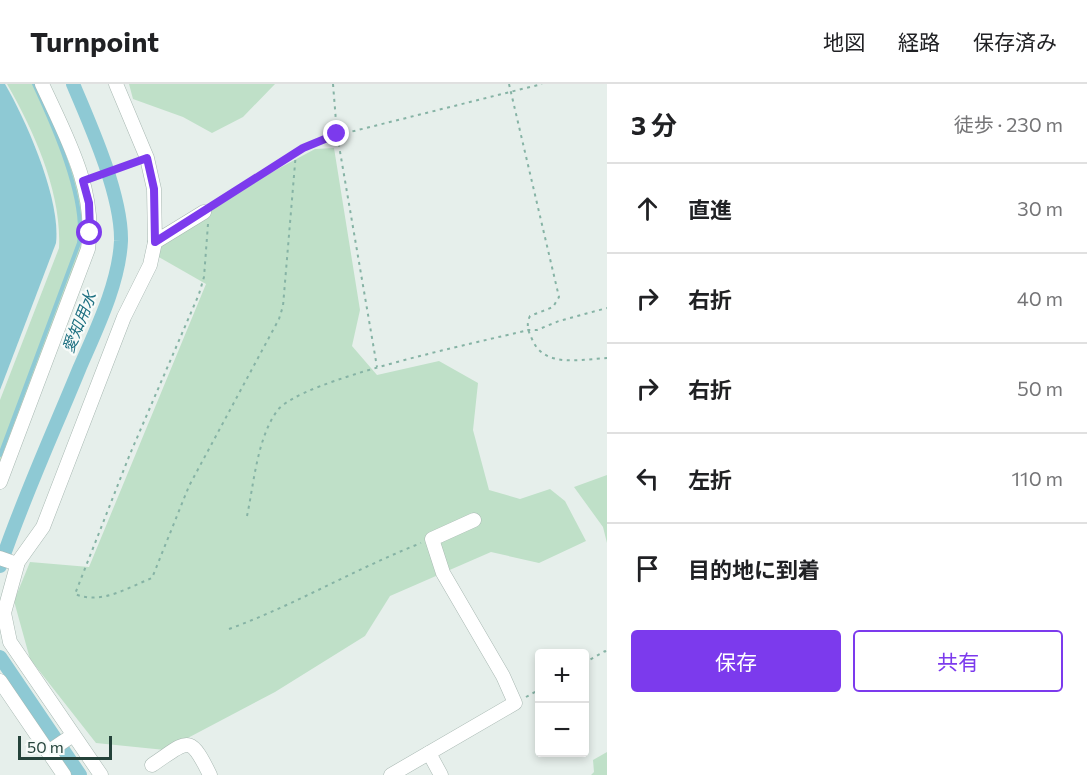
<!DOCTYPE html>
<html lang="ja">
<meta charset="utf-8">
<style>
:root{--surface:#fff;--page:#f2f2f2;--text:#202124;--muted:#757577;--line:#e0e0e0;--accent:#7c3aed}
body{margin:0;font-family:Commissioner,"Noto Sans JP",sans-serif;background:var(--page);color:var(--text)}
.controls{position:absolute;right:18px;bottom:18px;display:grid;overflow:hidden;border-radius:6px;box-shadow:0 3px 9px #0003}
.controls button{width:54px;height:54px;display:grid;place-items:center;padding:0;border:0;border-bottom:2px solid var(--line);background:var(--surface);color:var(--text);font:30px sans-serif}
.scale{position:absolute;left:18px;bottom:15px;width:94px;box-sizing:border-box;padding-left:6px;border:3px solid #24423a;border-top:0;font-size:16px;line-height:21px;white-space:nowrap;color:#24423a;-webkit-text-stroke:4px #f7fbf9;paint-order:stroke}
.stop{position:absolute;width:18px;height:18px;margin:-14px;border:4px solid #7c3aed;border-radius:50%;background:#fff}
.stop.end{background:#7c3aed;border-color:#fff;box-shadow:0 2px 6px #0008}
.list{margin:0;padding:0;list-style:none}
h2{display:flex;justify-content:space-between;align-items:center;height:78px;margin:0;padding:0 24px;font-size:26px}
h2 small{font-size:20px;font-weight:400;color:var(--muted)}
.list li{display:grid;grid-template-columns:39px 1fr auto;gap:18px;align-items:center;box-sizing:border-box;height:90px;padding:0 24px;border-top:2px solid var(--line)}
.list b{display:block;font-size:22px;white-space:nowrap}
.list em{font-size:20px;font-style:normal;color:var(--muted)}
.actions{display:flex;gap:12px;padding:18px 24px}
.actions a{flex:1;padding:14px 0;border:2px solid var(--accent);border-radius:6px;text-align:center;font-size:21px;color:var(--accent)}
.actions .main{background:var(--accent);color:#fff}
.icon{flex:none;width:33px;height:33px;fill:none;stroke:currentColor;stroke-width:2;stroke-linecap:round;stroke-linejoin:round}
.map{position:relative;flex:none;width:607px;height:691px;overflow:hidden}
header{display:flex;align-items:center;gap:36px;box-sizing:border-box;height:84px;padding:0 30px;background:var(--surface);border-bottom:2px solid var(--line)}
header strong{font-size:28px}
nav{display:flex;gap:33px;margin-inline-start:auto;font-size:21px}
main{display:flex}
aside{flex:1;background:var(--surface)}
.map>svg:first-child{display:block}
.green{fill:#bfe0c8}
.water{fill:#8ec9d4}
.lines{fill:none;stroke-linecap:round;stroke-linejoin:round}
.stream{stroke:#8ec9d4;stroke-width:4}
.canal{stroke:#8ec9d4;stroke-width:14}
.minor-casing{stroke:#a8b8b2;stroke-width:15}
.path{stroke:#86b3a5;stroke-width:2;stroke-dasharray:3 4.5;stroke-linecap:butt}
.minor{stroke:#fff;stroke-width:14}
.route{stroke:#7c3aed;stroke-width:8}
.labels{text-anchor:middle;stroke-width:4.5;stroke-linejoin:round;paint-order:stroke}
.water-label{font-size:16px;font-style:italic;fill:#1c6f80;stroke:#f7fbf9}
</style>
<header>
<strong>Turnpoint</strong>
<nav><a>地図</a><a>経路</a><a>保存済み</a></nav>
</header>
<main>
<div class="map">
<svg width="607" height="691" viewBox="0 0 607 691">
<rect width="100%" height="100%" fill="#e6efeb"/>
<g class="green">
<path d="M7,0H37L83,114L86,142L79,182L0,389V316L59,164C62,109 34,47 7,0Z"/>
<path d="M129,0H275L243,33L212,49L183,33L133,15Z"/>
<path d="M334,64L360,226L352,262L377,291L439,277L478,299L473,346L489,406L520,415L550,405L565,417L586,457L539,479L491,468L390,512L365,552L275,608L165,666L96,659L30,575L14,517L30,478L89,483L206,200L157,172L162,159L231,110L315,65Z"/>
<path d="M607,391V459L603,443L574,403Z"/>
<path d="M607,668V691H591L594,688L593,676Z"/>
</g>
<path class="water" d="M0,0H5C27,38 61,116 56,159L0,306Z"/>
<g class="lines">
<path class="stream" d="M0,371L79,159C86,114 53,41 34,0"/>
<g class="canal">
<path d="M0,482C23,414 53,349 80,283C97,244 119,199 121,157C122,112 91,42 73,0"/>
<path d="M0,573L80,691"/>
</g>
<g class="minor-casing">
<g id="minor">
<path d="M116,0L147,74L154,105L155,158L204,128"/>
<path d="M0,398L88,165C97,107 66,52 42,0"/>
<path d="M0,474L17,480"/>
<path d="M0,597L64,691"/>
<path d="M48,668L73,651"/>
<path d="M429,669L441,691"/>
<path d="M152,681C188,657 189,648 210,691"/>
<path d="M101,691L10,558L4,529L18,478L43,443L124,233L150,181L155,158"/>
<path d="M391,691L515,619L503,592L443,489L432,455L474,436"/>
</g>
</g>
<g class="path">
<path d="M333,0L337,50L377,283"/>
<path d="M509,0L559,213L553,223L530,232C526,240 528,247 532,255C544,285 582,275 607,274"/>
<path d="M94,93L134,79"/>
<path d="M215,121L314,57L542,0"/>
<path d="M208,140L204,193L199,210L130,370L75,510C101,521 127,504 152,494L189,402L279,235L283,222L296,68"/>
<path d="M247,432C254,399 257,355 277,327C300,295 481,258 528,246H537L559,237L607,224"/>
<path d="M229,545C295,521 355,485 421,459"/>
<path d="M584,579L605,567L607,569"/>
<path d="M526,613L540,605"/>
</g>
<use href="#minor" class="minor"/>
</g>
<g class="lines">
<path class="route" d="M90,149L89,119L83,97L147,74L154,105L155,158L303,64L337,50"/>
</g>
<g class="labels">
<g class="water-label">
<text transform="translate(79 238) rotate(-68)" y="6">愛知用水</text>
</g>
</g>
</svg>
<div class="controls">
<button>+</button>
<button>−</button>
</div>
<div class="scale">50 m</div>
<div class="stop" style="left:90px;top:149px"></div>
<div class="stop end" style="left:337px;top:50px"></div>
</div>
<aside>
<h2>3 分<small>徒歩 · 230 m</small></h2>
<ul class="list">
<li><svg class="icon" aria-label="ahead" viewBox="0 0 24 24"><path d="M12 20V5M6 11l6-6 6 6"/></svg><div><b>直進</b></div><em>30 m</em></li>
<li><svg class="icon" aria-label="right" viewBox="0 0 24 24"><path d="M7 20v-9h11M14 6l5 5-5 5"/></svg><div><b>右折</b></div><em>40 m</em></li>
<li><svg class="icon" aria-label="right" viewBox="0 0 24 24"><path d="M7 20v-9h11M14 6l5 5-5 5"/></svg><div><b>右折</b></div><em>50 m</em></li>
<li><svg class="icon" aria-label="left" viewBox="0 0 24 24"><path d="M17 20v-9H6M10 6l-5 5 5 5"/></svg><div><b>左折</b></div><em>110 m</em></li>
<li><svg class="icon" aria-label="arrive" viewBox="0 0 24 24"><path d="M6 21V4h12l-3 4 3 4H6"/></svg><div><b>目的地に到着</b></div></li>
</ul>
<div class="actions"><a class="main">保存</a><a>共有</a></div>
</aside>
</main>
